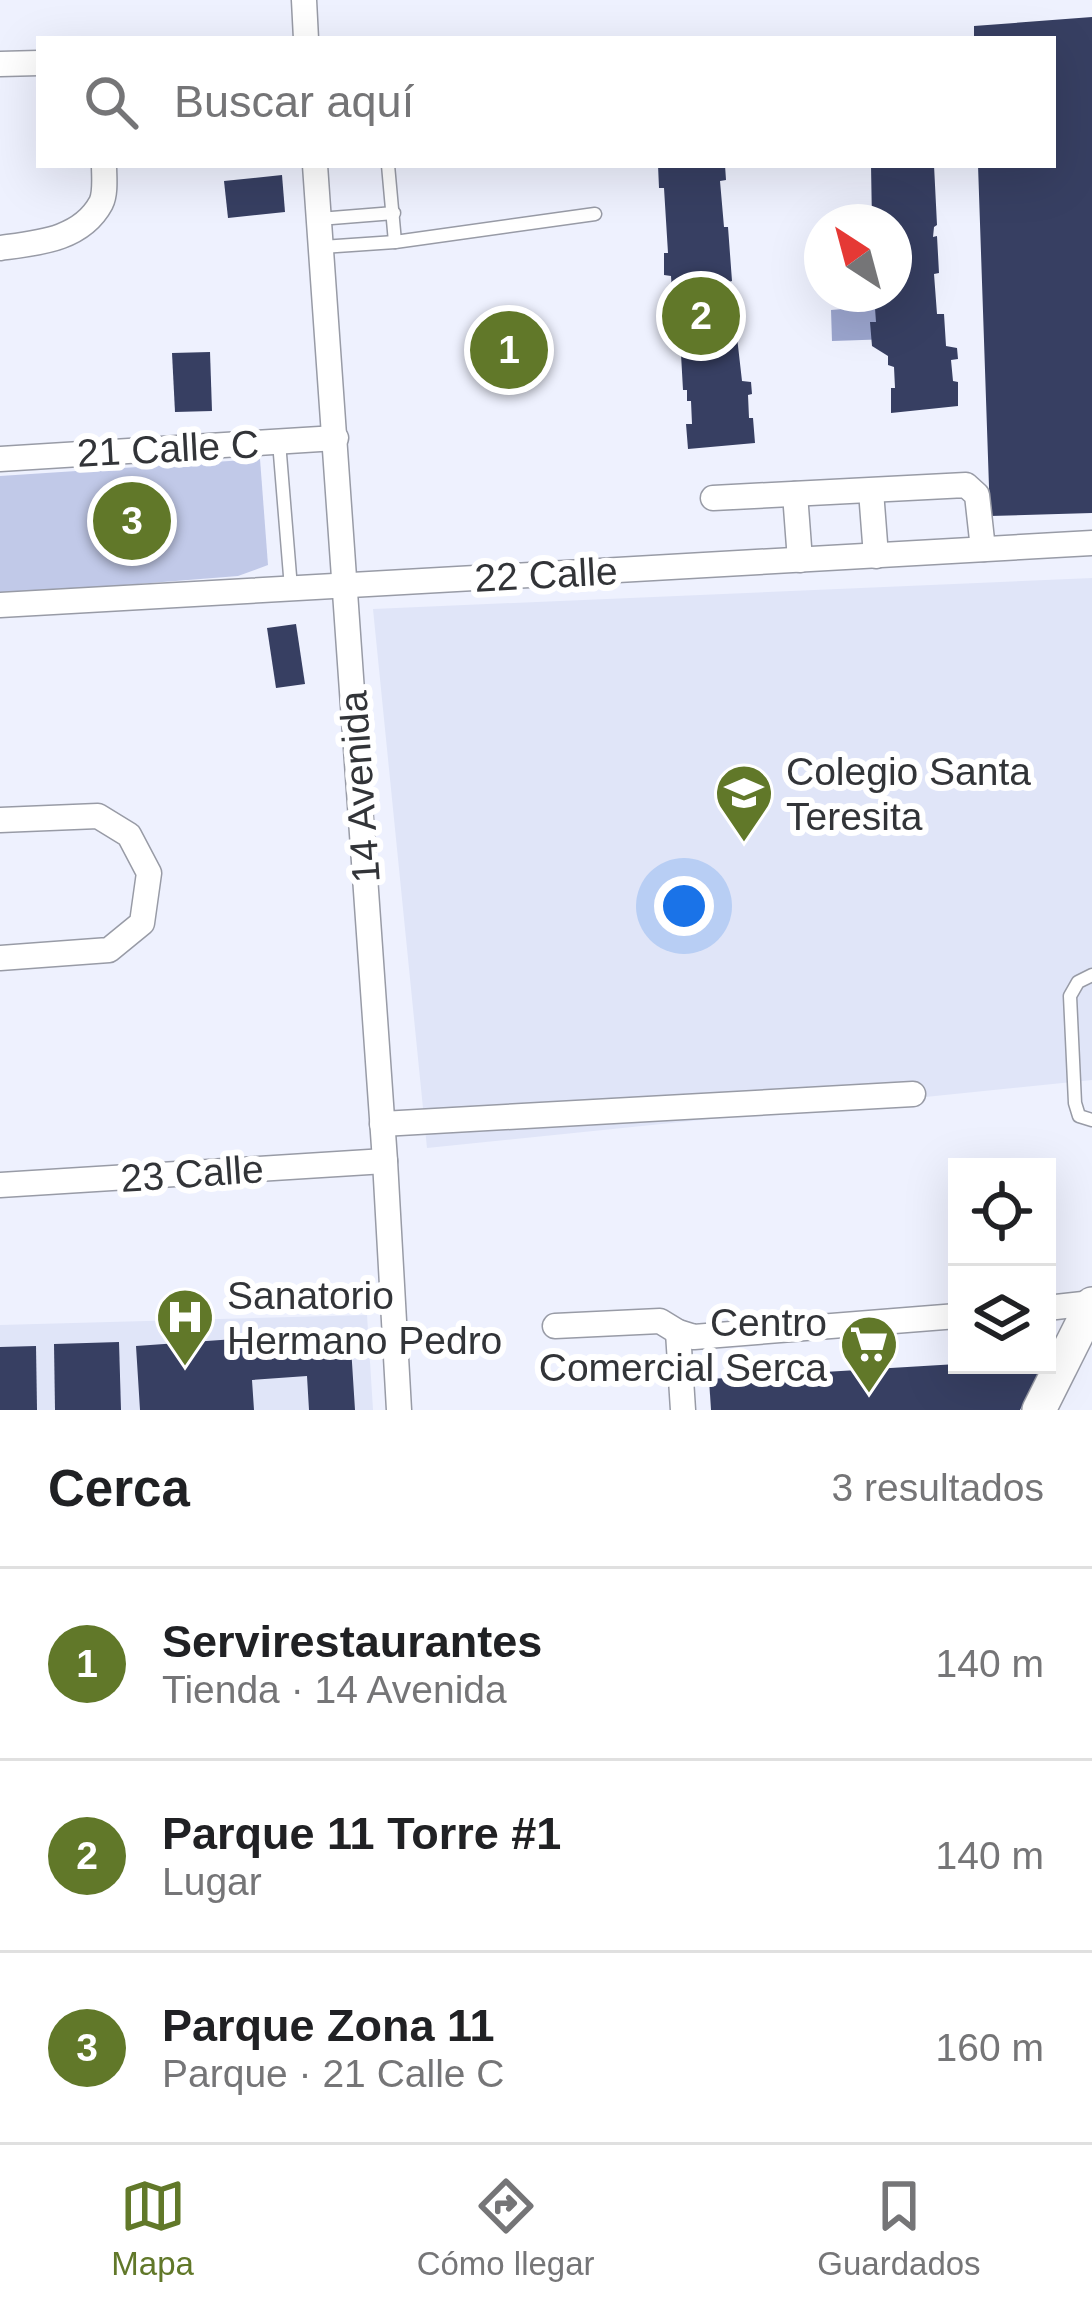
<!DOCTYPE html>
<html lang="es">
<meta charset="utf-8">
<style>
:root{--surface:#fff;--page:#f2f2f2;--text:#202124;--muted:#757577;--line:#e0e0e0;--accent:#617829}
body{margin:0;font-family:Arial,sans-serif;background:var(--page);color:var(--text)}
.controls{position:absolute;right:36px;bottom:36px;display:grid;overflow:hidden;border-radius:0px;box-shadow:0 12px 48px #0002}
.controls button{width:108px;height:108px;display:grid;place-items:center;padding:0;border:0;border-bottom:3px solid var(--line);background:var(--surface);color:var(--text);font:60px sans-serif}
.compass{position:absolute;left:804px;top:204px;width:108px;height:108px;border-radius:50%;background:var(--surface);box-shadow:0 12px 48px #0002;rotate:324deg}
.you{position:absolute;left:684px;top:906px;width:42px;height:42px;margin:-30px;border:9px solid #fff;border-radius:50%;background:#1a73e8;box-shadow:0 0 0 18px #1a73e833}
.badge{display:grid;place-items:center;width:78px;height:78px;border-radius:50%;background:var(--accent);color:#fff;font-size:39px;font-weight:700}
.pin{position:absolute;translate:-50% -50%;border:6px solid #fff;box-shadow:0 3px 12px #0006}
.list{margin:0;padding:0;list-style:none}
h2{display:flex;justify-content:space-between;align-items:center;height:156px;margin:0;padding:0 48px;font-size:51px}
h2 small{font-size:39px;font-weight:400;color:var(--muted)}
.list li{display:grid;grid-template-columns:78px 1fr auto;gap:36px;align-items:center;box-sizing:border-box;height:192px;padding:0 48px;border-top:3px solid var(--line)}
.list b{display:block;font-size:45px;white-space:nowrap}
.list p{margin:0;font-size:39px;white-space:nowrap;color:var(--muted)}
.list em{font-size:39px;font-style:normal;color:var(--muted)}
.icon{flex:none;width:66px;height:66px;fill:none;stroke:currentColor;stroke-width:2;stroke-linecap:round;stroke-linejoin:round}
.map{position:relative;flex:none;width:1092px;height:1410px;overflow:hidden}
.search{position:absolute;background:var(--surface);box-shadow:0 12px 48px #0002;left:36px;right:36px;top:36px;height:132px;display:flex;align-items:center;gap:30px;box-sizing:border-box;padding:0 42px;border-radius:0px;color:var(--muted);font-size:45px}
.sheet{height:732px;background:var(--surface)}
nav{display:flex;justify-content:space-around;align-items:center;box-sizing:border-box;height:168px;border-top:3px solid var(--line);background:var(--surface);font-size:33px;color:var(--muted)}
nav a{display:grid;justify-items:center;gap:6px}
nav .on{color:var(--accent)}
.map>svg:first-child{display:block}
.built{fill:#e0e5f8}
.green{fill:#c1c9e8}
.water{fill:#9ba5ce}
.building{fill:#373f62}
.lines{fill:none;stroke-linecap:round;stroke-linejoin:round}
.lane-casing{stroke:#989ba6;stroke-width:15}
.street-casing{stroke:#989ba6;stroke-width:27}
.secondary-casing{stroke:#989ba6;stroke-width:36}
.lane{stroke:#fff;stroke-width:12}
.street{stroke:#fff;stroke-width:24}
.secondary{stroke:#fff;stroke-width:33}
.labels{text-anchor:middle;stroke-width:12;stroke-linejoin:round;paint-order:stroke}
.street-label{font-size:39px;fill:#323438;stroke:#fff}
.poi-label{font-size:39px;fill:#323438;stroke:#fff;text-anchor:start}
</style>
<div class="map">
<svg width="1092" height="1410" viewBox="0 0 1092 1410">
<rect width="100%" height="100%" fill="#eef1fe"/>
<g class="built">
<path d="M1092,578V1080L427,1148L373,609Z"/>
<path d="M367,1315L373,1410H0V1325Z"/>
</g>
<path class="green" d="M260,459L268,565L238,576L0,595V476Z"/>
<path class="water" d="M888,305L892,339L832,341L831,310Z"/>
<g class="building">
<path d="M1092,17V513L990,516L978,165H1053V39H974V26Z"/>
<path d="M658,165H725L726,180L720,181L724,227H728L732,281L728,282L729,301L733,302L742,381L751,382L752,394L748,395L749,418H753L755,443L688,449L686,424H692L691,401H687V390H683L680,336L671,338L667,307H673L671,276L664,275V253H668L664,188H659Z"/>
<path d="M871,165H934L937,225L934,227L933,237L937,236L939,273L934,274L937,314H944L946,346L957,348L958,359L951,360L953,381L958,382V406L891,413V388H895L894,367L888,365V356L872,346L870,322H876L874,294H894V222H872Z"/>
<path d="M282,175L285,212L228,218L224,181Z"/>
<path d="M210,352L212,411L175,412L172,353Z"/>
<path d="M296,624L305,684L276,688L267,628Z"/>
<path d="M350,1331L355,1410H309L307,1376L252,1380L254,1410H140L136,1346Z"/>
<path d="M119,1342L121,1410H55L54,1344Z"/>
<path d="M36,1346L37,1410H0V1347Z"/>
<path d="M957,1364L1042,1367L1020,1410H711L709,1379Z"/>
</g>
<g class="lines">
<g class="lane-casing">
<g id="lane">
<path d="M388,165L395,242"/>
<path d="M319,219L394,213"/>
<path d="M322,247L395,242L595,214"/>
<path d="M279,442L291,588"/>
<path d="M1092,975L1078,982L1070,996L1075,1103L1079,1116L1092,1120"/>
</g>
</g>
<g class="street-casing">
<g id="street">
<path d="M304,0L306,39"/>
<path d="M0,64L39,63"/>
<path d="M315,165L385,1161L399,1410"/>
<path d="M0,248C37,243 81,240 101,203C106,193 104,176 104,165"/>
<path d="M0,459L336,438"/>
<path d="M871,491L876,556"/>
<path d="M795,494L800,560"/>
<path d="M713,498L966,485L977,495L983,549"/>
<path d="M0,605L1092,543"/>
<path d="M0,820L98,816L129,835L149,873L142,923L109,950L0,958"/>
<path d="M382,1124L913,1094"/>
<path d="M0,1185L385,1161"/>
<path d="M1047,1308L1092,1303"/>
<path d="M555,1326L660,1321L678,1332L694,1337L957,1316"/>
<path d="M678,1332L683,1410"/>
</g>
</g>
<g class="secondary-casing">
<path id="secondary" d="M1039,1410L1092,1304"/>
</g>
<use href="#lane" class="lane"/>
<use href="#street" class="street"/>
<use href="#secondary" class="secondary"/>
</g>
<defs>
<g id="school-pin" transform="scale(3)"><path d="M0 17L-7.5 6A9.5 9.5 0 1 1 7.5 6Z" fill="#617829" stroke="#fff"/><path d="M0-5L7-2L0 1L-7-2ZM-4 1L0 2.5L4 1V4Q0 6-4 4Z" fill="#fff"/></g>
<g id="hospital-pin" transform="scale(3)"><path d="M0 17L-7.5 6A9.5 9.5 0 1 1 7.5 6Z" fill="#617829" stroke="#fff"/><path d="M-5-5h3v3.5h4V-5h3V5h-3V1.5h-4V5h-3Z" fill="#fff"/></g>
<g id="supermarket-pin" transform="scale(3)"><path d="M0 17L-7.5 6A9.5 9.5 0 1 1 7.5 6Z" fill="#617829" stroke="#fff"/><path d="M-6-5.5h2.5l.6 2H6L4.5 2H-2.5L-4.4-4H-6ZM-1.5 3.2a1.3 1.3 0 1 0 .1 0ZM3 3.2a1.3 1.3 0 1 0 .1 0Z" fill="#fff"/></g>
</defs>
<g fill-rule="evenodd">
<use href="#school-pin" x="744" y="793"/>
<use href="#hospital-pin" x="185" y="1317"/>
<use href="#supermarket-pin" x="869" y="1344"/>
</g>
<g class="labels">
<g class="street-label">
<text transform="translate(168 448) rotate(-3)" y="14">21 Calle C</text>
<text transform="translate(546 574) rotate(-3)" y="14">22 Calle</text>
<text transform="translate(359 787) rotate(-94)" y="14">14 Avenida</text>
<text transform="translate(192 1173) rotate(-4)" y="14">23 Calle</text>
</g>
<g class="poi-label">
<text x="786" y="785">Colegio Santa<tspan x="786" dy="45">Teresita</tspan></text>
<text x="227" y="1309">Sanatorio<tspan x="227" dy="45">Hermano Pedro</tspan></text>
<text x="827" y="1336" text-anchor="end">Centro<tspan x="827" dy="45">Comercial Serca</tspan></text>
</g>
</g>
</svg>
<div class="controls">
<button><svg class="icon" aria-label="locate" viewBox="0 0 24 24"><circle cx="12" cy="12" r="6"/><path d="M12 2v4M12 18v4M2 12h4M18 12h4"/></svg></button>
<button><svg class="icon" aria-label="layers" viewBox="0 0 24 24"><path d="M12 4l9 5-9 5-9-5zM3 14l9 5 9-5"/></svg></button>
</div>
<svg class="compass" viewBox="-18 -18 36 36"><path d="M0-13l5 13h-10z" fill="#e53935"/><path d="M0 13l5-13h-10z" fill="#757577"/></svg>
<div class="you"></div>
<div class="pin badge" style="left:509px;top:350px">1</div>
<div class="pin badge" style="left:701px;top:316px">2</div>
<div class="pin badge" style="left:132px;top:521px">3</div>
<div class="search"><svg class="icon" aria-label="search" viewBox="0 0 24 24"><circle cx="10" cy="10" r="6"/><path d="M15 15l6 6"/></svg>Buscar aquí</div>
</div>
<section class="sheet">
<h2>Cerca<small>3 resultados</small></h2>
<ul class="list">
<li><span class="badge">1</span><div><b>Servirestaurantes</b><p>Tienda · 14 Avenida</p></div><em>140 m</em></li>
<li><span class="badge">2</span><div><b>Parque 11 Torre #1</b><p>Lugar</p></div><em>140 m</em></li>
<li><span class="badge">3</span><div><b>Parque Zona 11</b><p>Parque · 21 Calle C</p></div><em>160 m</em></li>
</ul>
</section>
<nav>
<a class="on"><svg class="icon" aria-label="map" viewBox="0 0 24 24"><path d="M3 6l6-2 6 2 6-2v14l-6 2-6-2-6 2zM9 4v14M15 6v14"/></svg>Mapa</a>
<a><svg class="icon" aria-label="directions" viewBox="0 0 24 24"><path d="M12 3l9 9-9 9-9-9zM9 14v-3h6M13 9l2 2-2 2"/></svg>Cómo llegar</a>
<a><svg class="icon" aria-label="saved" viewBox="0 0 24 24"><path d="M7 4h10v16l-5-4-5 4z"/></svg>Guardados</a>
</nav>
